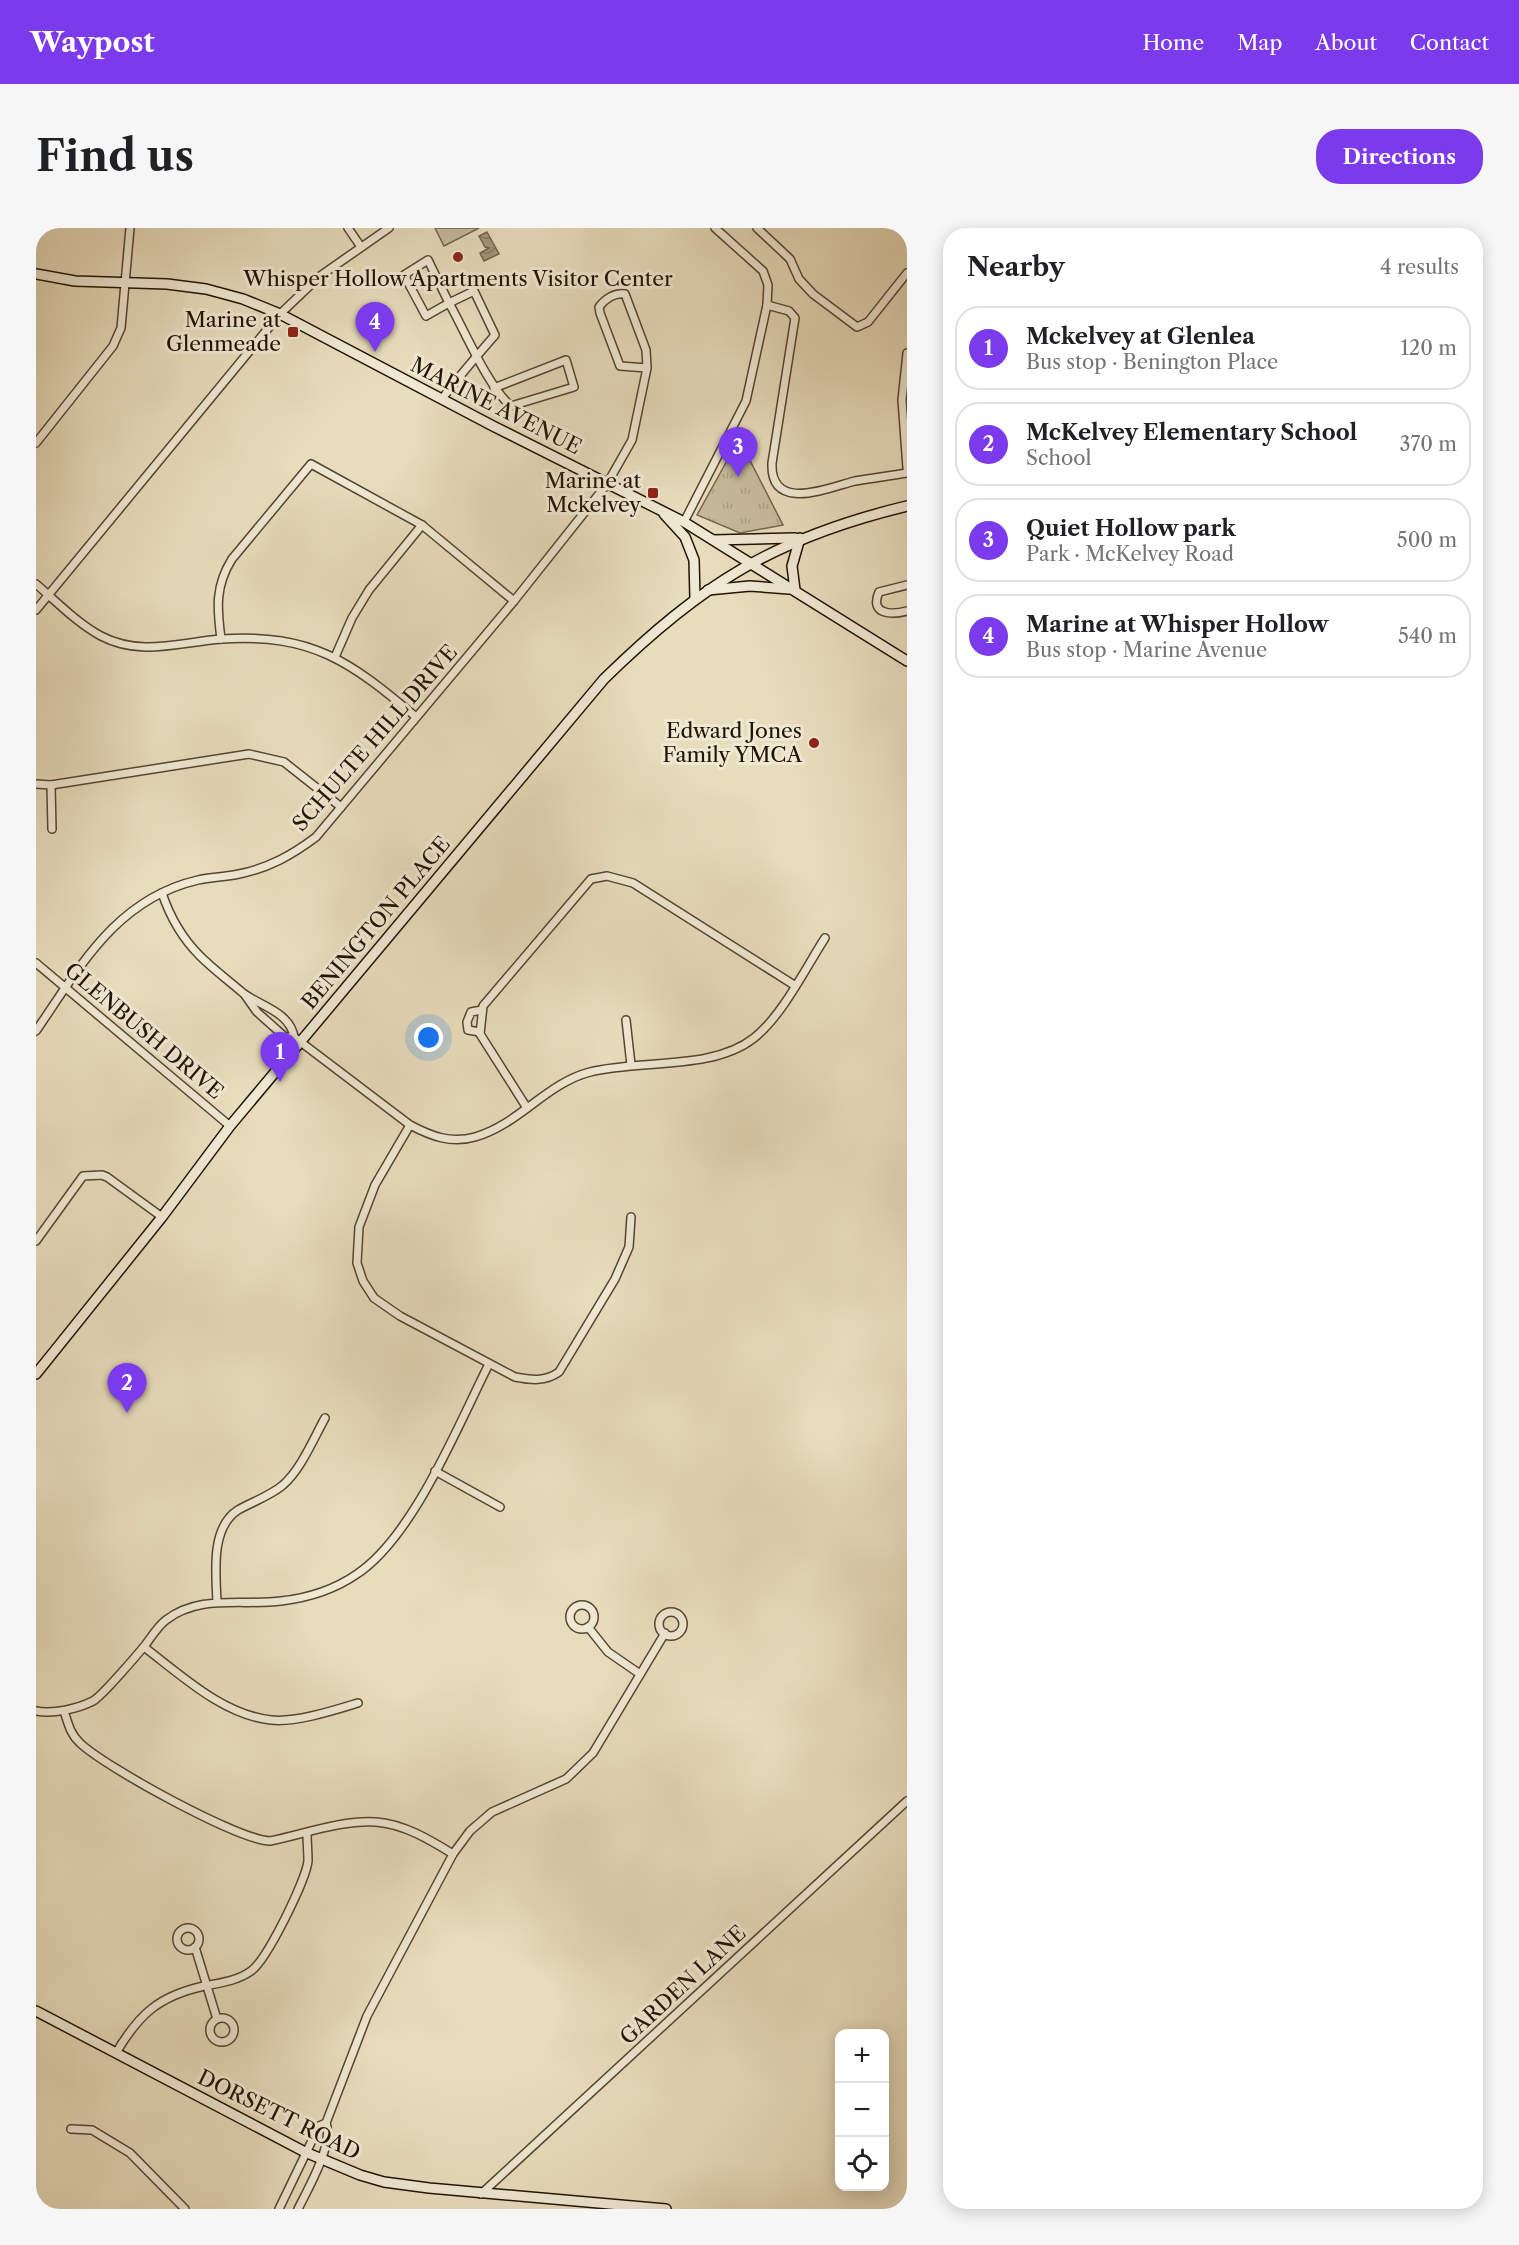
<!DOCTYPE html>
<meta charset="utf-8">
<style>
:root{--surface:#fff;--page:#f6f6f6;--text:#202124;--muted:#757577;--line:#e0e0e0;--accent:#7c3aed}
body{margin:0;font-family:"Libre Caslon Text",serif;background:var(--page);color:var(--text)}
.controls{position:absolute;right:18px;bottom:18px;display:grid;overflow:hidden;border-radius:12px;box-shadow:0 3px 15px #0003}
.controls button{width:54px;height:54px;display:grid;place-items:center;padding:0;border:0;border-bottom:2px solid var(--line);background:var(--surface);color:var(--text);font:30px sans-serif}
.you{position:absolute;left:393px;top:810px;width:21px;height:21px;margin:-15px;border:4px solid #fff;border-radius:50%;background:#1a73e8;box-shadow:0 0 0 9px #1a73e833}
.badge{display:grid;place-items:center;width:39px;height:39px;border-radius:50%;background:var(--accent);color:#fff;font-size:20px;font-weight:700}
.pin{position:absolute;translate:-50% -50px;filter:drop-shadow(0 2px 3px #0008)}
.pin::after{content:'';position:absolute;top:32px;width:21px;height:18px;background:inherit;clip-path:polygon(0 0,100% 0,50% 100%)}
.list{margin:0;padding:0;list-style:none}
h2{display:flex;justify-content:space-between;align-items:center;height:78px;margin:0;padding:0 24px;font-size:26px}
h2 small{font-size:20px;font-weight:400;color:var(--muted)}
.list li{display:grid;grid-template-columns:39px 1fr auto;gap:18px;align-items:center;box-sizing:border-box;height:84px;margin:0 12px 12px;padding:0 12px;border:2px solid var(--line);border-radius:24px}
.list b{display:block;font-size:22px;white-space:nowrap}
.list p{margin:0;font-size:20px;white-space:nowrap;color:var(--muted)}
.list em{font-size:20px;font-style:normal;color:var(--muted)}
.icon{flex:none;width:33px;height:33px;fill:none;stroke:currentColor;stroke-width:2;stroke-linecap:round;stroke-linejoin:round}
.map{position:relative;flex:none;width:871px;height:1981px;overflow:hidden;border-radius:24px}
header{display:flex;align-items:center;gap:36px;box-sizing:border-box;height:84px;padding:0 30px;background:var(--accent);color:#fff}
header strong{font-size:28px}
nav{display:flex;gap:33px;margin-inline-start:auto;font-size:21px}
.intro{display:flex;align-items:center;justify-content:space-between;box-sizing:border-box;height:144px;padding:0 36px}
h1{margin:0;font-size:42px}
.button{padding:15px 27px;border-radius:24px;background:var(--accent);color:#fff;font-size:21px;font-weight:700}
main{display:flex;gap:36px;padding:0 36px}
aside{flex:1;background:var(--surface);border-radius:24px;box-shadow:0 3px 15px #0003}
.map>svg:first-child{display:block}
.green{fill:#c6ba9c;stroke:#74664e;stroke-width:1.5}
.park{fill:url(#park-tufts);stroke:#74664e;stroke-width:1.5}
.water{fill:url(#water-waves);stroke:#70634b;stroke-width:1.5}
.lines{fill:none;stroke-linecap:round;stroke-linejoin:round}
.street-casing{stroke:#544530;stroke-width:10}
.secondary-casing{stroke:#231301;stroke-width:12}
.street{stroke:#efe8d3;stroke-width:7}
.secondary{stroke:#efe8d3;stroke-width:9}
.poi-dot{fill:#8f2418;stroke:#efe8d3;stroke-width:2}
.labels{text-anchor:middle;stroke-width:6;stroke-linejoin:round;paint-order:stroke}
.poi-label{font-size:21px;fill:#231301;stroke:#efe8d3;text-anchor:end}
.street-label{font-size:21px;fill:#231301;stroke:#efe8d3}
</style>
<header>
<strong>Waypost</strong>
<nav><a>Home</a><a>Map</a><a>About</a><a>Contact</a></nav>
</header>
<div class="intro"><h1>Find us</h1><a class="button">Directions</a></div>
<main>
<div class="map">
<svg width="871" height="1981" viewBox="0 0 871 1981">
<defs>
<pattern id="park-tufts" width="24" height="20" patternUnits="userSpaceOnUse" patternTransform="scale(1.5)"><rect width="24" height="20" fill="#c6ba9c"/><path d="M3 7l-1-3M5 7V3M7 7l1-3M15 17l-1-3M17 17v-4M19 17l1-3" fill="none" stroke="#aa9f85"/></pattern>
<pattern id="water-waves" width="16" height="10" patternUnits="userSpaceOnUse" patternTransform="scale(1.5)"><rect width="16" height="10" fill="#a4987c"/><path d="M0 5q4-4 8 0t8 0" fill="none" stroke="#857b63"/></pattern>
</defs>
<rect width="100%" height="100%" fill="#e7dcbc"/>
<filter id="stains"><feTurbulence type="fractalNoise" baseFrequency=".00333" numOctaves="4"/><feColorMatrix values="0 0 0 0 .2 0 0 0 0 .09 0 0 0 0 .02 0 0 0 .5 -.17"/></filter>
<radialGradient id="worn" r=".72"><stop offset=".6" stop-color="#630" stop-opacity="0"/><stop offset="1" stop-color="#630" stop-opacity=".3"/></radialGradient>
<path class="green" d="M399,0H443L408,18Z"/>
<path class="park" d="M703,211L747,297L704,305L661,287Z"/>
<path class="water" d="M451,4L463,26L448,33L444,25L453,20L449,19L443,8Z"/>
<g class="lines">
<g class="street-casing">
<g id="street">
<path d="M312,0L325,19"/>
<path d="M721,0L754,31L763,51L777,66L821,99L832,94L871,45"/>
<path d="M731,77L753,83L759,90L736,235C734,286 794,259 819,253C836,250 854,248 871,245"/>
<path d="M871,125L866,172L871,240"/>
<path d="M406,171C422,149 441,128 459,107L438,63L413,75L392,32L368,47L390,88L413,75C429,103 452,159 475,178L538,159L530,132L458,160"/>
<path d="M0,215L77,118L85,100L94,0"/>
<path d="M648,294L710,173L731,77L732,57L727,43L679,0"/>
<path d="M0,356C21,374 41,395 65,408C105,429 144,414 186,411C276,405 315,434 380,489"/>
<path d="M871,357L843,364C833,387 856,387 871,383"/>
<path d="M0,382L244,86L284,48L353,0"/>
<path d="M185,411C181,380 179,358 196,331L275,236L386,297L478,373"/>
<path d="M299,429L316,390L333,362L386,297"/>
<path d="M0,556L15,557L213,526L248,534L305,579"/>
<path d="M15,557L16,601"/>
<path d="M126,665C134,689 146,710 164,728C177,741 193,753 207,765C224,778 254,784 258,809"/>
<path d="M0,735L194,898"/>
<path d="M209,767L221,784L249,809H258L374,897C395,908 415,916 439,909C482,897 511,855 554,844C604,831 676,843 718,810C746,788 769,741 789,710"/>
<path d="M590,792L595,837"/>
<path d="M0,803C44,739 80,671 162,652C175,649 189,649 203,646C233,640 256,627 280,609L478,373L571,256L596,212L611,140L610,122L589,66C579,64 569,71 563,79L564,85L584,138L611,140"/>
<path d="M444,804L432,802L431,794L435,784L446,782"/>
<path d="M491,880L444,806L447,778L555,651L571,648L597,655L758,757"/>
<path d="M374,897L339,957L323,999L321,1035L327,1053L338,1070L364,1088L479,1149C495,1152 509,1154 523,1144L579,1051L593,1019L595,989"/>
<path d="M0,1013L47,948L66,947L71,949L126,989"/>
<path d="M399,1243L464,1279"/>
<path d="M181,1374C180,1346 174,1300 202,1282C216,1274 234,1268 247,1257C265,1241 277,1212 289,1190"/>
<circle cx="546" cy="1389" r="12"/>
<circle cx="635" cy="1396" r="12"/>
<path d="M552,1399L572,1424L604,1446"/>
<path d="M108,1419C145,1447 187,1487 235,1492C259,1495 299,1482 322,1475"/>
<path d="M0,1483C18,1486 41,1481 57,1473C66,1468 102,1426 110,1416C116,1408 122,1398 130,1392C164,1366 205,1378 245,1373C271,1370 298,1362 321,1346C378,1308 422,1197 453,1136"/>
<path d="M28,1483C32,1495 34,1506 44,1515C69,1539 202,1612 234,1613C268,1606 305,1592 340,1594C368,1596 394,1612 417,1626"/>
<circle cx="152" cy="1711" r="11"/>
<path d="M159,1719L181,1791"/>
<circle cx="186" cy="1802" r="12"/>
<path d="M80,1825C103,1786 123,1768 168,1758C184,1755 201,1753 215,1743C231,1732 270,1652 272,1633C272,1624 271,1614 271,1605"/>
<path d="M35,1901L56,1902L94,1925L149,1981"/>
<path d="M445,1966L871,1573"/>
<path d="M243,1981L283,1898L290,1895"/>
<path d="M262,1981C272,1961 298,1916 290,1895L331,1788L417,1626L434,1603L456,1584L530,1551L557,1525L629,1405"/>
</g>
</g>
<g class="secondary-casing">
<g id="secondary">
<path d="M0,46L39,53L131,56L170,61L207,71L244,86L457,198L648,294L871,433"/>
<path d="M628,286L649,309L658,332L659,370"/>
<path d="M678,312L759,310"/>
<path d="M672,362L714,358L753,361"/>
<path d="M759,362L756,338L764,310"/>
<path d="M0,1146L126,989L194,898L568,451C665,356 738,310 871,278"/>
<path d="M0,1783L269,1924L324,1947L348,1954L393,1960L630,1981"/>
</g>
</g>
<use href="#street" class="street"/>
<use href="#secondary" class="secondary"/>
</g>
<g class="poi-dot">
<circle cx="422" cy="29" r="6"/>
<rect x="251" y="98" width="12" height="12" rx="3"/>
<rect x="611" y="259" width="12" height="12" rx="3"/>
<circle cx="778" cy="515" r="6"/>
</g>
<g class="labels">
<g class="poi-label">
<text x="422" y="58" text-anchor="middle">Whisper Hollow Apartments Visitor Center</text>
<text x="245" y="99">Marine at<tspan x="245" dy="24">Glenmeade</tspan></text>
<text x="605" y="260">Marine at<tspan x="605" dy="24">Mckelvey</tspan></text>
<text x="766" y="510">Edward Jones<tspan x="766" dy="24">Family YMCA</tspan></text>
</g>
<g class="street-label">
<text transform="translate(460 178) rotate(27)" y="7">MARINE AVENUE</text>
<text transform="translate(339 510) rotate(-49)" y="7">SCHULTE HILL DRIVE</text>
<text transform="translate(340 695) rotate(-50)" y="7">BENINGTON PLACE</text>
<text transform="translate(108 803) rotate(40)" y="7">GLENBUSH DRIVE</text>
<text transform="translate(647 1757) rotate(-43)" y="7">GARDEN LANE</text>
<text transform="translate(243 1887) rotate(26)" y="7">DORSETT ROAD</text>
</g>
</g>
<rect width="100%" height="100%" filter="url(#stains)"/>
<rect width="100%" height="100%" fill="url(#worn)"/>
</svg>
<div class="controls">
<button>+</button>
<button>−</button>
<button><svg class="icon" aria-label="locate" viewBox="0 0 24 24"><circle cx="12" cy="12" r="6"/><path d="M12 2v4M12 18v4M2 12h4M18 12h4"/></svg></button>
</div>
<div class="you"></div>
<div class="pin badge" style="left:244px;top:854px">1</div>
<div class="pin badge" style="left:91px;top:1185px">2</div>
<div class="pin badge" style="left:702px;top:249px">3</div>
<div class="pin badge" style="left:339px;top:124px">4</div>
</div>
<aside>
<h2>Nearby<small>4 results</small></h2>
<ul class="list">
<li><span class="badge">1</span><div><b>Mckelvey at Glenlea</b><p>Bus stop · Benington Place</p></div><em>120 m</em></li>
<li><span class="badge">2</span><div><b>McKelvey Elementary School</b><p>School</p></div><em>370 m</em></li>
<li><span class="badge">3</span><div><b>Quiet Hollow park</b><p>Park · McKelvey Road</p></div><em>500 m</em></li>
<li><span class="badge">4</span><div><b>Marine at Whisper Hollow</b><p>Bus stop · Marine Avenue</p></div><em>540 m</em></li>
</ul>
</aside>
</main>
